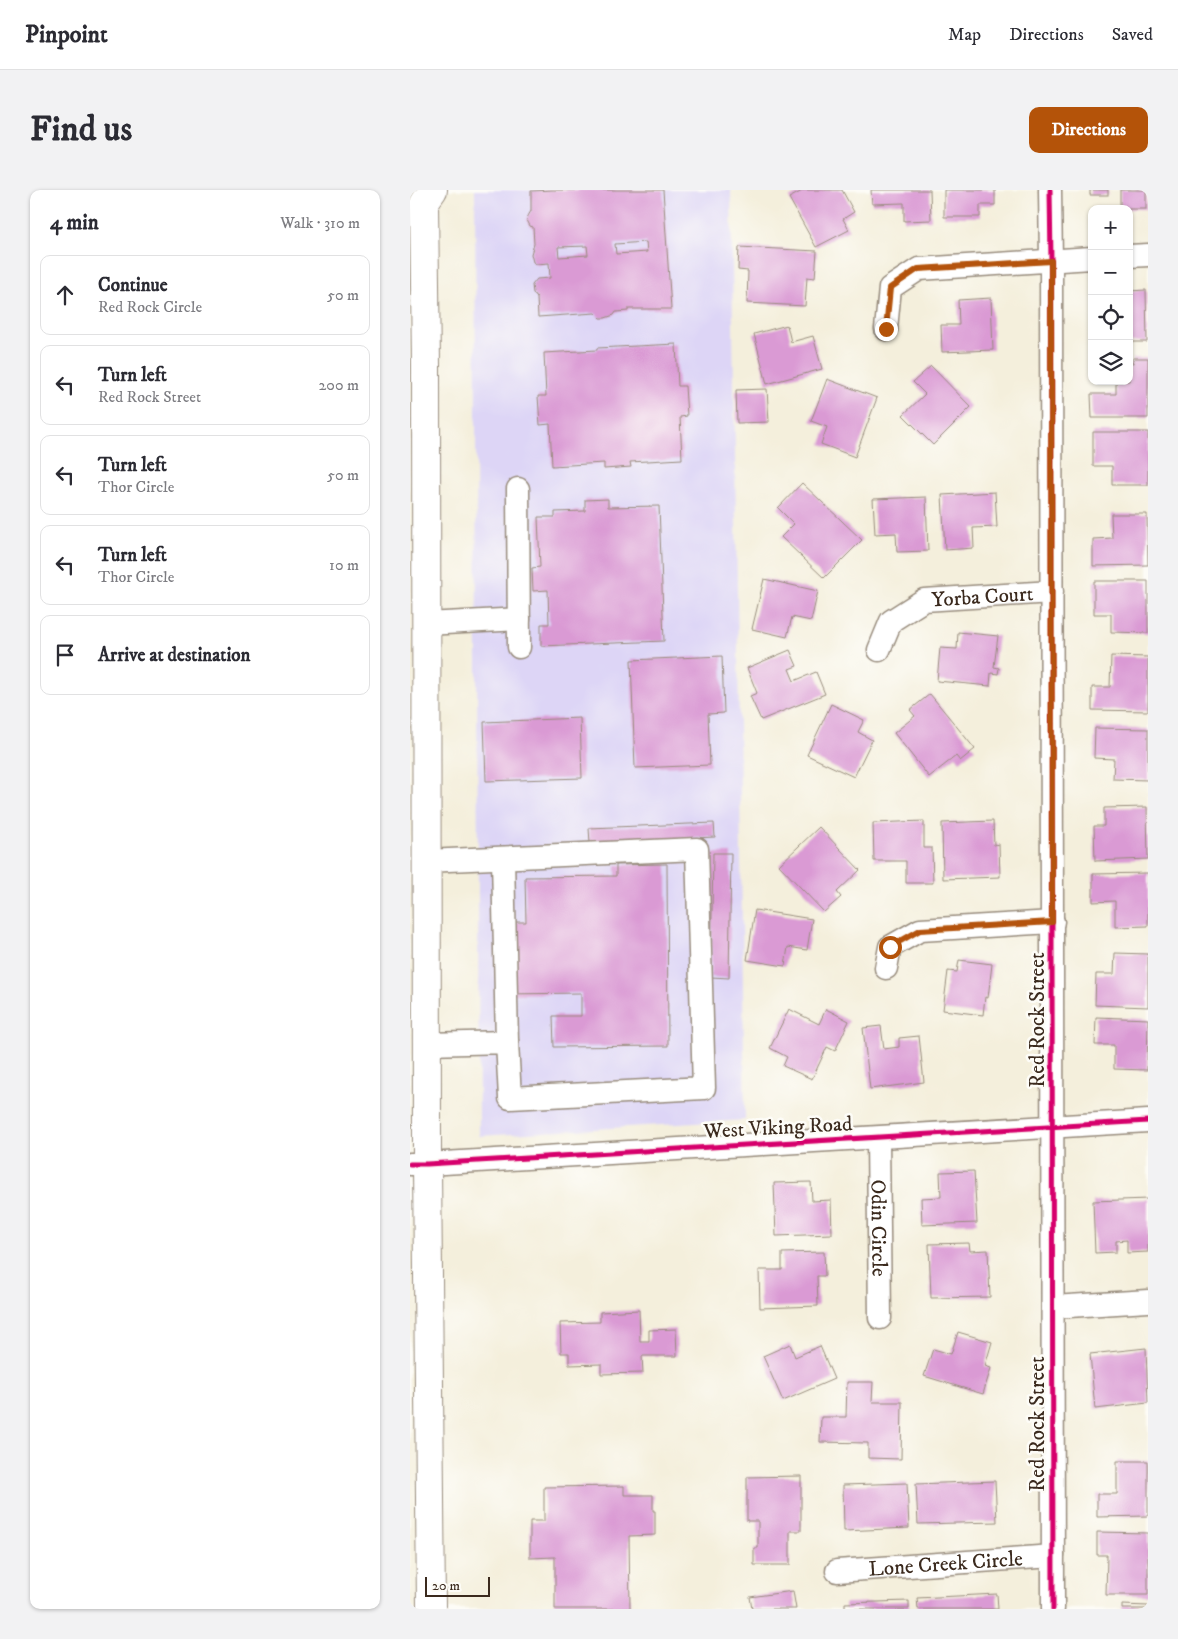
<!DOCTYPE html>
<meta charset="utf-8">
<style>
:root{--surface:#fff;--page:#f2f2f3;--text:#2b2b33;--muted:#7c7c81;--line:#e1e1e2;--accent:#b45309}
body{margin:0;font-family:"IM FELL DW Pica",serif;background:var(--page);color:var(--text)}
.controls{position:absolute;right:15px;top:15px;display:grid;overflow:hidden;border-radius:10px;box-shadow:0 1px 4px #0004}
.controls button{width:45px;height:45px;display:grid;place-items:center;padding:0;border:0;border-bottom:1px solid var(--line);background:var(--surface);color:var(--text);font:25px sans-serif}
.scale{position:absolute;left:15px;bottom:12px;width:65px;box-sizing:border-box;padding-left:5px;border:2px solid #3b2a1e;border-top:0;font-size:14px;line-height:18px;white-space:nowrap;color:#3b2a1e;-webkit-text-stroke:4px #fdfcf7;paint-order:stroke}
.stop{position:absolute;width:15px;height:15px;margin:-11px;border:4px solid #b45309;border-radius:50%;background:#fff}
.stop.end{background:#b45309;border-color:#fff;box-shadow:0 1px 5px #0008}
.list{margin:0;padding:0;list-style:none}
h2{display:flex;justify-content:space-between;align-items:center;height:65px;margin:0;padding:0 20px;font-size:21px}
h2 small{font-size:16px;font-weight:400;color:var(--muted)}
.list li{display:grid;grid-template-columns:32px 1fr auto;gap:15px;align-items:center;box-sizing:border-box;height:80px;margin:0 10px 10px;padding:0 10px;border:1px solid var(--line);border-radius:10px}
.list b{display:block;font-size:19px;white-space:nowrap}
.list p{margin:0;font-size:16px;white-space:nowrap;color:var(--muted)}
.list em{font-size:16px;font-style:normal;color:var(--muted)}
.icon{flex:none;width:28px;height:28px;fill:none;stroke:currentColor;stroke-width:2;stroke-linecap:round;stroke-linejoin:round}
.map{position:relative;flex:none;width:738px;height:1419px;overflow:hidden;border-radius:10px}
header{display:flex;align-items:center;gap:30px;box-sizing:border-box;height:70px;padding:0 25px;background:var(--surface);border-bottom:1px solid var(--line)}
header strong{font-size:24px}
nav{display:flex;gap:28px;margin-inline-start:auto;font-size:18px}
.intro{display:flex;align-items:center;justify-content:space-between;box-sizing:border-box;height:120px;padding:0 30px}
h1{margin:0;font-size:35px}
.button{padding:12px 22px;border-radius:10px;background:var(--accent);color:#fff;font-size:18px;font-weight:700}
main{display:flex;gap:30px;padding:0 30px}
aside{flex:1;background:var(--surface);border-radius:10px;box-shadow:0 1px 4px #0004}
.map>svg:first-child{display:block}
.built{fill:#ddd5f6}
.building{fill:#da9ad4;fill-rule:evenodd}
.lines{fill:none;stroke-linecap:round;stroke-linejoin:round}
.minor-casing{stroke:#988c7d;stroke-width:25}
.major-casing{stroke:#988c7d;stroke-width:30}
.minor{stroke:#fff;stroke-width:22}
.major{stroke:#fff;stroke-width:28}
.cycleway-casing{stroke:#fdfcf7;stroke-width:8}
.cycleway{stroke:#d6006c;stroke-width:5}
.route{stroke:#b45309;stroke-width:6}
.labels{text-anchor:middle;stroke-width:5;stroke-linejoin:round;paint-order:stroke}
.street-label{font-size:21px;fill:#3b2a1e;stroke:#fdfcf7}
</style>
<header>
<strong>Pinpoint</strong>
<nav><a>Map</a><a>Directions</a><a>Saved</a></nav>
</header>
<div class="intro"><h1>Find us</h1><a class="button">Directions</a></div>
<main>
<aside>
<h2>4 min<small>Walk · 310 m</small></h2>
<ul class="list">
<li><svg class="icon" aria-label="ahead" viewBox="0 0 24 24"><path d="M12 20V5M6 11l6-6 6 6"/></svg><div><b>Continue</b><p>Red Rock Circle</p></div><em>50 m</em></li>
<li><svg class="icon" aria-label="left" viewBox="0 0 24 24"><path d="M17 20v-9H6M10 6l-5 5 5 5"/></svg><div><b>Turn left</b><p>Red Rock Street</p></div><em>200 m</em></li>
<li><svg class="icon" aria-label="left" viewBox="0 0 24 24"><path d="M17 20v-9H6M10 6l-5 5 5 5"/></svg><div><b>Turn left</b><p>Thor Circle</p></div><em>50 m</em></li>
<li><svg class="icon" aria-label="left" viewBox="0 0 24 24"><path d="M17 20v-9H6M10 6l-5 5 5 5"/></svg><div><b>Turn left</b><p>Thor Circle</p></div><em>10 m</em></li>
<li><svg class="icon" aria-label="arrive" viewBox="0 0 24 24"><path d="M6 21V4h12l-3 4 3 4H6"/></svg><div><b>Arrive at destination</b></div></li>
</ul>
</aside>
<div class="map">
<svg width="738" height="1419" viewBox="0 0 738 1419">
<rect width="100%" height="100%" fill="#fdfcf7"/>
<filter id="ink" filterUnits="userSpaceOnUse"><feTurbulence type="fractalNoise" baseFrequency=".02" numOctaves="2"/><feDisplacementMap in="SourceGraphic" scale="10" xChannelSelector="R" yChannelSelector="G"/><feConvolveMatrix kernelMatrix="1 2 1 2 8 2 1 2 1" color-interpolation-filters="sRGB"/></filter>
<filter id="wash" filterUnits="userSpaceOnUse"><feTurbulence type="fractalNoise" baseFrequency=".0096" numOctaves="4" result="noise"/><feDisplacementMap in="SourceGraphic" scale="20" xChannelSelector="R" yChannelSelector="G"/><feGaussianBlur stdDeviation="1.12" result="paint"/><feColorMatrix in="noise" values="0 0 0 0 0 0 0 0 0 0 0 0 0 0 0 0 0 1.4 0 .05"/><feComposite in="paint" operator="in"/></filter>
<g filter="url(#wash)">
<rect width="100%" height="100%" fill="#f4efdc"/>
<path class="built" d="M65,0H321L335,930L69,946Z"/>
<g id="blocks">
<g class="building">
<path d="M142,0H253L261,119H218V121L206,122L204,125L195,128H190L185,123L128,127L127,108L123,103L122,95L127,89L140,88L139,73L126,74L123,72L121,64L124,54L123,37L120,36L117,30L118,26L121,21V1ZM236,52L237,62L206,64L205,54ZM177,56L178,65L149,67L148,57Z"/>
<path d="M394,0H432L444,22L433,29L439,40L406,57L379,8Z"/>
<path d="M461,0H520L521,30L494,31V13L462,14Z"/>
<path d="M534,0H585V15H570V27H534Z"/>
<rect x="680" y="0" width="18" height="5"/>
<rect x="710" y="0" width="26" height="19"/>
<path d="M329,57L407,61L405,88L397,87L395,116L337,113L338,81L328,80Z"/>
<path d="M736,100L737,152H719V101Z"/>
<path d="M581,108L583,160L532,162L531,135H549L548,110Z"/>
<path d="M377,135L381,152L403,146L412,179L357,194L344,144Z"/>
<path d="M266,154L268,196H275L277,226L270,227L272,269L220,272L221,277L194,279V273L142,276L140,234L130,235L128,206H136L134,163L187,160V158Z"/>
<path d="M723,168H738V228H682L681,204H706V191H719V173H723Z"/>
<path d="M521,176L561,217L523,255L493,225L515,204L503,192Z"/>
<path d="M417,189L467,208L445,267L411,254L417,237L401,231Z"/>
<path d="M357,199L359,232L327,233L326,200Z"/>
<path d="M683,242H738V295H702V276H683Z"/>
<path d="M392,293L452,350L414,388L371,347L384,334L368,318Z"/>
<path d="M585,302L587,337L563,338L564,358L535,360L532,305Z"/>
<path d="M516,307L518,361L487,362L486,343L465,344L463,309Z"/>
<path d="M198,309V317L249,316L254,451L131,456V434H139L138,400L123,401L122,378L130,377L128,327H145V322L175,321V310Z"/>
<path d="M701,324H737L738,375L683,376V349L702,348Z"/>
<path d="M354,389L408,401L401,431L382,427L377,447L342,439Z"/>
<path d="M684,391H738V443L701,442V424H684Z"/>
<path d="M548,442L588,446L584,477L589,478L588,484L581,483L580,496L527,491L530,458L547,459Z"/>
<path d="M380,460L387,476L379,479L384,491L406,482L415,504L351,530L340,506L347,503L337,478Z"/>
<path d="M312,466L314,523L298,524L300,575L225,578L221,470Z"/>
<path d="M701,466L738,467V521L682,520V497H700Z"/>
<path d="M520,504L565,559L550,571L546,566L519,587L484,543L505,526L500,520Z"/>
<path d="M421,514L454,530L448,542L462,550L444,587L397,565Z"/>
<path d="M170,528L172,588L76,591L74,532Z"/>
<path d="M685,538L738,539V590L703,589L704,569L684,568Z"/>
<path d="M737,617L738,669L685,671L684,636H694V618Z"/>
<path d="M514,631V658H522L523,693H496V671H464L463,633Z"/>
<path d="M583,631L584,655L589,654L590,687L533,689L532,633Z"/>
<path d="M304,633L305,647L180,653L179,638Z"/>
<path d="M409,637L450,680L427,702L431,707L414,722L369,675Z"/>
<path d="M303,663H321L319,788L301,787Z"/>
<path d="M257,674L258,856L144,857L143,826H171V803L97,804L96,732H116L115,687L206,686V675Z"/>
<path d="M738,683V736L705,737V711L683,712V684Z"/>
<path d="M345,720L402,729L397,760L378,757L375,776L337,770Z"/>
<path d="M705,763L738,764V817L685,815L686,784H704Z"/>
<path d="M549,770L582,774L578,808L575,807L573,825L533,820L538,781L547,782Z"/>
<path d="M379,819L409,834L416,819L439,831L425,861L417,857L402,889L373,876L377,867L360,858Z"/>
<path d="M686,827L738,829L737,880L704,879V855H685Z"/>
<path d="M471,836L474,859L489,857V848L509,846L514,892L460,899L453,838Z"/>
<path d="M564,981L567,1033L512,1035L511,1008L531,1007L530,982Z"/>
<path d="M401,992L402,1011L421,1010L422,1044L366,1046L364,993Z"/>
<path d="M738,1009V1062L717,1063V1050L706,1051V1062L685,1063L683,1011Z"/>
<path d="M559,1053L560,1061L578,1060L580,1107L521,1108L519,1054Z"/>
<path d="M414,1062L415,1086H407L408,1116L350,1118L349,1080H372V1063Z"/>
<path d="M229,1120L230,1151H239V1140L266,1139L267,1166H232L233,1183L191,1184V1174L159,1175V1163H151L150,1133L190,1132V1122Z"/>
<path d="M548,1142L582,1152L575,1176L581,1178L573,1204L514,1186L523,1159L541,1164Z"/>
<path d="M380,1154L385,1167L410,1156L424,1189L373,1211L353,1166Z"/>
<path d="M736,1158L738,1213L685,1219L680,1164Z"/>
<path d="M437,1192H463L462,1212H492L491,1269L458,1268V1253L410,1252L411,1227H436Z"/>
<path d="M707,1271H738V1326L687,1327V1304H707Z"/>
<path d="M391,1286V1341H380V1375H344V1358H348V1331H337V1287Z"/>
<path d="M585,1291L587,1332L508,1334L506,1294Z"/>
<path d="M497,1293L499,1338L434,1341L433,1295Z"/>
<path d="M214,1296V1305H243V1321H245V1345L219,1346L220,1419H145V1367L120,1368V1331H134V1297Z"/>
<path d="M687,1342L738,1343V1405H696L697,1365H687Z"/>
<path d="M383,1401L386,1419H342L340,1407Z"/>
<path d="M587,1404L588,1419H508L507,1408Z"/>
<path d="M499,1411V1419H435V1413Z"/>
<path d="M712,1415L738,1416V1419H712Z"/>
</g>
</g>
</g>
<g filter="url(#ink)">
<use href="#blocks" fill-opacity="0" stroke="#988c7d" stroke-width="1"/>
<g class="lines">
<g class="minor-casing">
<g id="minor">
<path d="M640,0L641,71L643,1419"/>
<path d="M719,66L738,65"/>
<path d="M476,139L480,98L509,79L682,68"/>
<path d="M108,299L109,457"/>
<path d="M16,434L109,429"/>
<path id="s1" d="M469,460L481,431L514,410L642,402"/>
<path d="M93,668L97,852"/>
<path d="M16,671L287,659L294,898L100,908L97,852L17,854"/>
<path d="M476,778L480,757L510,740L643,732"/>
<path id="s2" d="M468,948L470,1128"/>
<path d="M0,974H17L738,931"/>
<path d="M643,1117L738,1111"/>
<path id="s3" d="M427,1381L643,1366"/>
</g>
</g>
<g class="major-casing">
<path id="major" d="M21,1419L17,974L16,175L14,13L23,0"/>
</g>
<use href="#minor" class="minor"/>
<use href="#major" class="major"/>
<g class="cycleway-casing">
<g id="cycleway">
<path d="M640,0L641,71L643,1419"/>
<path d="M0,974H17L738,931"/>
</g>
</g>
<use href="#cycleway" class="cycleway"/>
</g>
</g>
<g class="lines" filter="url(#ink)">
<path class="route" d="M476,139L480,98L508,79L641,71L642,732L510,740L480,757"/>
</g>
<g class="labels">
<g class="street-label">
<text dy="7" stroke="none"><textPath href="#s1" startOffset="129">Yorba Court</textPath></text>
<text transform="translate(627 830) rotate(-90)" y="7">Red Rock Street</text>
<text transform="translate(368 937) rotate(-3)" y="7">West Viking Road</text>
<text dy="7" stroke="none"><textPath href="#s2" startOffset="90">Odin Circle</textPath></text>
<text transform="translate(627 1234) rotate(-90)" y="7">Red Rock Street</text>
<text dy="7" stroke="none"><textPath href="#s3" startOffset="109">Lone Creek Circle</textPath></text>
</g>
</g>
</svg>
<div class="controls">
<button>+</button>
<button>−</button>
<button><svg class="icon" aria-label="locate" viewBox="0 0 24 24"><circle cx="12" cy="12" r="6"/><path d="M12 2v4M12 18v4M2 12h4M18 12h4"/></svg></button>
<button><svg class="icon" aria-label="layers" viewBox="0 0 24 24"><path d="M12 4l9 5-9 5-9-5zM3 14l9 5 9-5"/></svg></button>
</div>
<div class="scale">20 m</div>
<div class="stop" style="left:480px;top:757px"></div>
<div class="stop end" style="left:476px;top:139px"></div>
</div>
</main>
